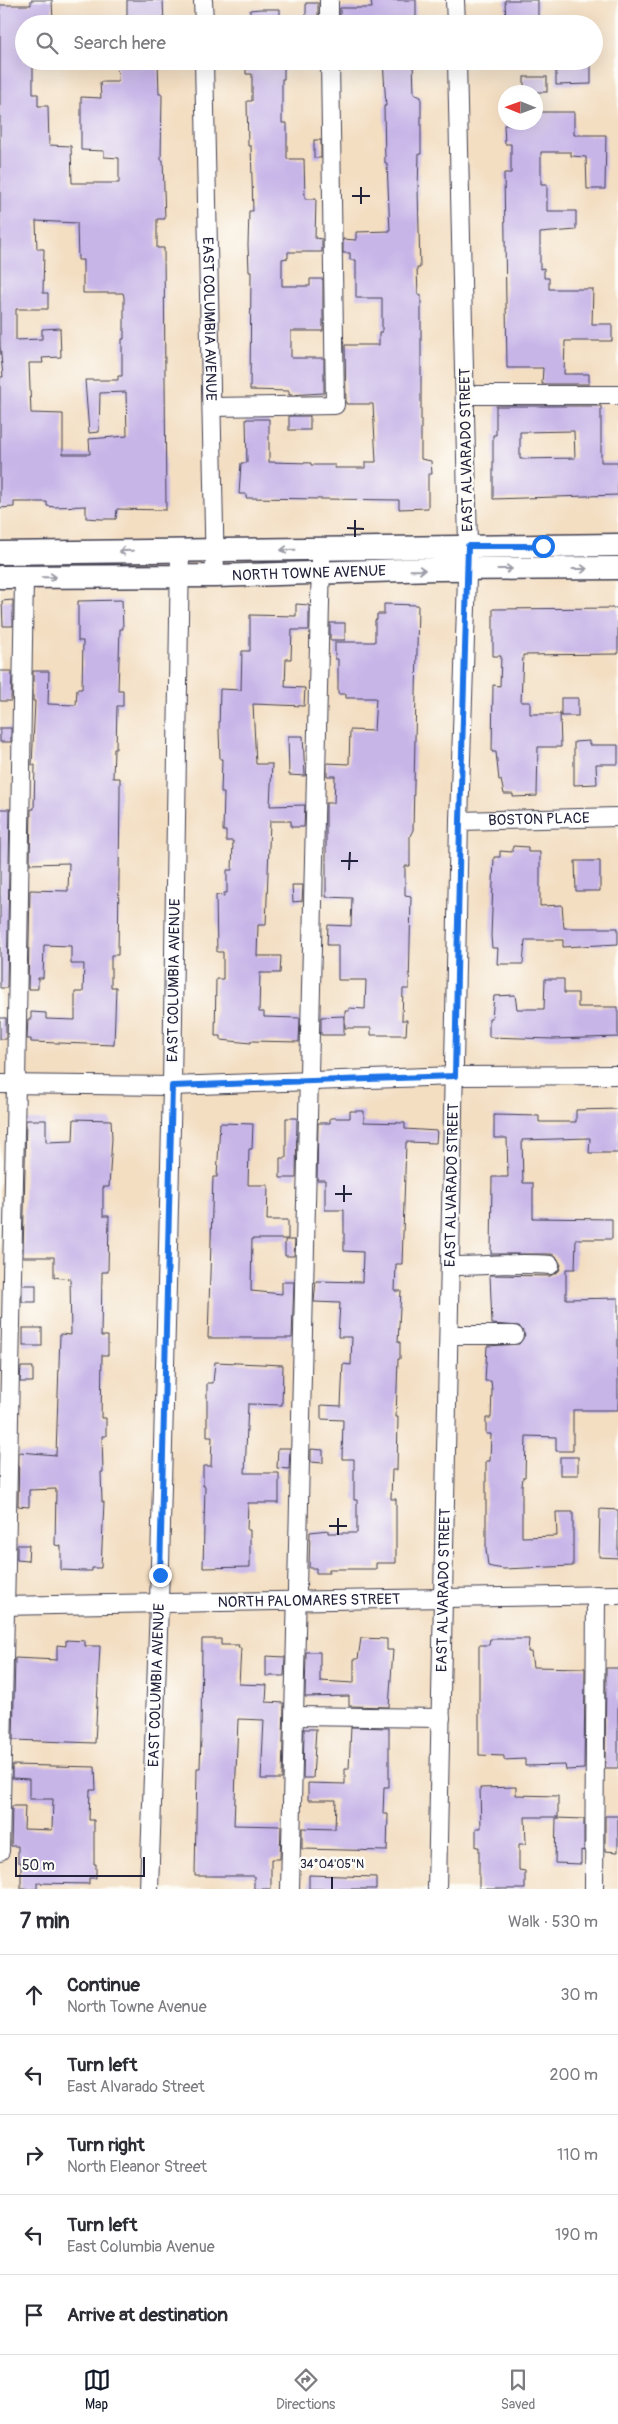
<!DOCTYPE html>
<meta charset="utf-8">
<style>
:root{--surface:#fff;--page:#f7f7f7;--text:#2b2b33;--muted:#7c7c81;--line:#e1e1e2;--accent:#111827}
body{margin:0;font-family:Pangolin,sans-serif;background:var(--page);color:var(--text)}
.compass{position:absolute;left:498px;top:85px;width:45px;height:45px;border-radius:50%;background:var(--surface);box-shadow:0 5px 20px #0002;rotate:271deg}
.scale{position:absolute;left:15px;bottom:12px;width:130px;box-sizing:border-box;padding-left:5px;border:2px solid #22223b;border-top:0;font-size:14px;line-height:18px;white-space:nowrap;color:#22223b;-webkit-text-stroke:4px #fdfcf7;paint-order:stroke}
.stop{position:absolute;width:15px;height:15px;margin:-11px;border:4px solid #1a73e8;border-radius:50%;background:#fff}
.stop.end{background:#1a73e8;border-color:#fff;box-shadow:0 1px 5px #0008}
.list{margin:0;padding:0;list-style:none}
h2{display:flex;justify-content:space-between;align-items:center;height:65px;margin:0;padding:0 20px;font-size:21px}
h2 small{font-size:16px;font-weight:400;color:var(--muted)}
.list li{display:grid;grid-template-columns:32px 1fr auto;gap:15px;align-items:center;box-sizing:border-box;height:80px;padding:0 20px;border-top:1px solid var(--line)}
.list b{display:block;font-size:19px;white-space:nowrap}
.list p{margin:0;font-size:16px;white-space:nowrap;color:var(--muted)}
.list em{font-size:16px;font-style:normal;color:var(--muted)}
.icon{flex:none;width:28px;height:28px;fill:none;stroke:currentColor;stroke-width:2;stroke-linecap:round;stroke-linejoin:round}
.map{position:relative;flex:none;width:618px;height:1889px;overflow:hidden}
.search{position:absolute;background:var(--surface);box-shadow:0 5px 20px #0002;left:15px;right:15px;top:15px;height:55px;display:flex;align-items:center;gap:12px;box-sizing:border-box;padding:0 18px;border-radius:28px;color:var(--muted);font-size:19px}
.sheet{height:465px;background:var(--surface)}
nav{display:flex;justify-content:space-around;align-items:center;box-sizing:border-box;height:70px;border-top:1px solid var(--line);background:var(--surface);font-size:14px;color:var(--muted)}
nav a{display:grid;justify-items:center;gap:2px}
nav .on{color:var(--accent)}
.map>svg:first-child{display:block}
.building{fill:#c7b5e8;fill-rule:evenodd}
.lines{fill:none;stroke-linecap:round;stroke-linejoin:round}
.minor-casing{stroke:#413e4f;stroke-width:20}
.major-casing{stroke:#413e4f;stroke-width:25}
.minor{stroke:#fff;stroke-width:18}
.major{stroke:#fff;stroke-width:22}
.oneway{stroke:#9c9ca7}
.route{stroke:#1a73e8;stroke-width:6}
.ticks{fill:none;stroke:#22223b;stroke-width:2}
.labels{text-anchor:middle;stroke-width:5;stroke-linejoin:round;paint-order:stroke}
.street-label{font-size:15px;fill:#22223b;stroke:#fdfcf7}
.ticks-label{font-size:12px;text-anchor:middle;fill:#22223b;stroke:#fdfcf7;stroke-width:5;stroke-linejoin:round;paint-order:stroke}
</style>
<div class="map">
<svg width="618" height="1889" viewBox="0 0 618 1889">
<rect width="100%" height="100%" fill="#fdfcf7"/>
<filter id="ink" filterUnits="userSpaceOnUse"><feTurbulence type="fractalNoise" baseFrequency=".02" numOctaves="2"/><feDisplacementMap in="SourceGraphic" scale="10" xChannelSelector="R" yChannelSelector="G"/><feConvolveMatrix kernelMatrix="1 2 1 2 8 2 1 2 1" color-interpolation-filters="sRGB"/></filter>
<filter id="wash" filterUnits="userSpaceOnUse"><feTurbulence type="fractalNoise" baseFrequency=".0096" numOctaves="4" result="noise"/><feDisplacementMap in="SourceGraphic" scale="20" xChannelSelector="R" yChannelSelector="G"/><feGaussianBlur stdDeviation="1.12" result="paint"/><feColorMatrix in="noise" values="0 0 0 0 0 0 0 0 0 0 0 0 0 0 0 0 0 1.4 0 .05"/><feComposite in="paint" operator="in"/></filter>
<g filter="url(#wash)">
<rect width="100%" height="100%" fill="#f3dec2"/>
<g id="blocks">
<g class="building">
<path d="M31,0H52L53,22L24,24V61H33V94H38V106H48L49,145L71,146L72,183H119V158L104,157V151L81,150V97L101,98L100,82H118L117,61H158L159,94H162L161,160H163L165,219H157V248H164L166,510L117,509L116,519H101L86,518V506L54,507L47,506V502H14V507L0,508V377H3L0,345V5H31ZM36,221L77,223L78,260H83V293H123L124,297V339H122V376H118V380H85L89,433L99,432L100,393L126,392L127,436L89,439L90,454H63V414L31,413L29,363H43L42,358L61,357L60,328L42,329V339L16,340V309H48V293H43L44,249H37Z"/>
<path d="M127,0H163L164,24H127Z"/>
<path d="M371,0H416V24H340V8H372Z"/>
<path d="M505,0H538V24H506Z"/>
<rect x="306" y="3" width="12" height="21"/>
<path d="M260,9H280V24H250V10Z"/>
<path d="M246,61H284V79H282V123H287V159H304L305,199H316L315,238L322,239V252H288V258L282,259V286H310V279H323V331H291V358H324V393L289,395V391L250,390L251,272H249L248,245L249,211H253L251,146H248L247,101H252V74H246Z"/>
<path d="M383,61H413L414,94L421,97V154H419L418,189L420,268H417L418,295H421V459L431,461L432,474H428V508L399,509V500L246,498V494H239L241,463H247L246,419H269V462L311,463V465H335V468H365V462H376L373,404H346L345,345H379V332H382V298H356V260H350V253H343V239L356,240V232L390,231L387,163H385L384,106H386Z"/>
<path d="M573,64H591V84L556,85V66H573Z"/>
<rect x="524" y="77" width="23" height="15"/>
<path d="M536,112H574V135H606L605,189H587L586,157L571,156V152H541V184H547V211H576V230L540,233V269L544,268V278H549V289H593L592,324H612V341H565L564,374H589V384H542L543,368H507L504,173H511V144H505L504,125L536,123Z"/>
<rect x="314" y="140" width="7" height="18"/>
<path d="M496,406H601V462H618V495L493,499V435H496ZM574,431L575,458L520,459V432Z"/>
<rect x="289" y="416" width="21" height="14"/>
<path d="M13,600V626H3L2,601Z"/>
<path d="M122,600L123,629H120L118,690H123V706H117L116,749H114L113,778H120V795L118,955H111V987H116L114,1045L31,1042V1039H27L28,1019H31V1012L46,1013V1019L75,1020V992H83L84,964H71V946L44,945L43,978H38V989H28L30,890L68,891L69,863L30,864L31,809H34L35,765H32L35,701H33V671H49L48,704L76,705L77,689H82L83,641H78V601Z"/>
<path d="M296,604L309,605V630H292L291,659H286L285,687L305,688L304,706L253,704L256,764H272L270,806L305,805L304,827H291V821H270L266,925H258L257,956H281L280,973H260L259,1012H264V1017L300,1018L299,1042L251,1041V1043L221,1040V1036H215L216,979H223V952H217L216,895L224,896V893H227V870H232L233,841H226V831H223L224,793H221L222,759H220L219,729L220,689L241,690L242,651H250V615L296,616Z"/>
<path d="M384,604L418,605L413,830L410,836V866H405V895L411,896L409,989H403L402,1020H407L406,1035H371V1028H345V1011H349V1008L365,1009L366,980H338V945H327L328,925L351,926L352,898L326,897V803H334L335,776H327V763L349,764L350,730L374,731L376,698H346V694H338V659H335V642H375V620H377V614H384Z"/>
<path d="M618,608V654L523,655L521,702H530V714H560L561,747H538L537,796L513,797V794H504L501,780H499L496,752H492L493,685L500,686L501,656H493V609Z"/>
<rect x="330" y="623" width="15" height="17"/>
<path d="M0,671H12L11,701H0Z"/>
<rect x="561" y="698" width="17" height="18"/>
<rect x="0" y="728" width="11" height="14"/>
<path d="M288,736H303L305,776L289,775Z"/>
<path d="M589,741V745H618V764H596L597,784L574,785V742Z"/>
<path d="M0,809H10L7,988H0Z"/>
<path d="M513,846L528,847V852H540V906L562,905L564,928H618V944L563,947V940H525L523,964H497L498,948H492L491,936L494,857H500V851L512,852Z"/>
<path d="M575,861H600V891H576Z"/>
<path d="M292,885H303L302,901L293,902Z"/>
<path d="M545,979H564V993H578V1007H618V1037L553,1039L489,1037V1018H492L494,996L515,995L517,1009H544Z"/>
<path d="M344,1016V1035H321V1017Z"/>
<rect x="0" y="1018" width="6" height="21"/>
<path d="M618,1109V1153H589L590,1138L522,1140L523,1183H533V1218L612,1219V1239H576L575,1269H566V1299L618,1298V1410H573V1451H556V1437L526,1436L525,1477H523L522,1486V1537L557,1536L556,1512H573V1566L504,1569L492,1567L488,1566L486,1549V1461H490L491,1434H486V1418H491L492,1390L491,1381H485L487,1346L519,1344L525,1335L519,1326L492,1324L490,1275L550,1276L559,1271L561,1265L556,1256L551,1254H491L492,1177H508L507,1138H494V1115L539,1116V1122H576V1110Z"/>
<path d="M350,1111H364V1122L405,1123V1129L437,1131L436,1143L406,1142L402,1264H396L395,1291H401L398,1342H400V1359H398L396,1417H398L397,1470H392L391,1499H396V1563H376V1569H329V1573H316V1568H309L310,1532L328,1530V1533H357V1500H354V1459H342L343,1420L321,1419V1405L341,1406L343,1364L351,1365L352,1337H338L340,1303L314,1302L316,1281L362,1282L363,1252L344,1251V1210H325V1180H317L318,1123H330V1118H350Z"/>
<path d="M286,1118H297L296,1178H280V1158H286Z"/>
<path d="M74,1119L111,1120L112,1138L109,1187H103V1216H109L108,1272H102L101,1336H108V1355H102L101,1418H106V1436H102L103,1472H101L102,1502H104L101,1568H92V1571H84L61,1570V1546L55,1545L56,1489L29,1490V1507L18,1506L19,1452L56,1455L60,1334L71,1335L70,1279L54,1277V1257H23L26,1120H46V1142L73,1141Z"/>
<path d="M220,1123L253,1124L252,1149H249L248,1185H268L267,1220H288V1239H252L251,1291L282,1294V1282H294L292,1338H208L213,1177H217Z"/>
<path d="M285,1240H295L294,1256H285Z"/>
<rect x="22" y="1285" width="14" height="17"/>
<rect x="23" y="1328" width="19" height="18"/>
<path d="M215,1362L283,1365L282,1405L248,1404L245,1473H279V1503H248L247,1530H250V1567L203,1568L205,1486H203V1466H211L212,1437H207V1383H213Z"/>
<path d="M21,1367H33V1382H20Z"/>
<path d="M278,1448H290L289,1469L277,1468Z"/>
<path d="M311,1449L323,1450V1463L311,1462Z"/>
<rect x="560" y="1457" width="18" height="18"/>
<path d="M600,1509L618,1510V1558L599,1557Z"/>
<path d="M17,1545H29L28,1561L17,1560Z"/>
<path d="M361,1638L387,1639V1650H393L389,1707L349,1706V1696L305,1697L306,1652H320V1681L354,1683V1659H358Z"/>
<path d="M202,1639H221V1645H239L238,1648H241L239,1684L267,1685L266,1702L284,1703L282,1779H261L264,1720L238,1719L234,1825L281,1826L280,1859H271V1889H254V1876H195L197,1768H200L201,1737Z"/>
<path d="M490,1639H529L528,1652H531L533,1667L585,1668L584,1769L566,1770L565,1765L525,1766V1759L504,1760V1756L479,1755V1645H489Z"/>
<path d="M66,1640L85,1641V1646H100L95,1743L13,1740L15,1658L57,1660V1645L66,1646Z"/>
<path d="M266,1656L285,1657L284,1676H266Z"/>
<path d="M606,1668H618V1768H605Z"/>
<path d="M351,1727L389,1728V1787H384L383,1814H388L387,1851L302,1849V1828L335,1829L336,1800H308V1783L345,1784V1769H349Z"/>
<path d="M304,1729H316L313,1778H303Z"/>
<path d="M12,1765L95,1767L96,1790H90L89,1820H94V1864H96V1878H89V1884L37,1883V1889H21V1862H18V1846H11L12,1806H25L24,1829L52,1830L53,1799H29V1779L12,1778Z"/>
<path d="M516,1787V1795L558,1796V1817H525L526,1844H519V1870L525,1871V1889H479V1847H476V1828H481L480,1788Z"/>
<path d="M605,1816H618V1852L605,1851Z"/>
<path d="M556,1818L584,1819V1851L581,1850V1864L555,1863Z"/>
<path d="M309,1875L376,1877V1889H309Z"/>
</g>
</g>
</g>
<g filter="url(#ink)">
<use href="#blocks" fill-opacity="0" stroke="#413e4f" stroke-width="1"/>
<g class="lines">
<g class="minor-casing">
<g id="minor">
<path d="M203,0L204,24"/>
<path d="M329,0V24"/>
<path d="M455,0L456,24"/>
<path id="s1" d="M204,61L215,576"/>
<path d="M465,395H618"/>
<path d="M212,407L335,405L330,61"/>
<path id="s2" d="M459,821L618,817"/>
<path d="M0,1084L172,1086L455,1076L618,1075"/>
<path d="M451,1266C484,1266 517,1262 550,1265"/>
<path d="M450,1335H514"/>
<path id="s3" d="M0,1606L618,1595"/>
<path d="M295,1716L441,1718"/>
<path d="M0,1851L16,1084L24,578"/>
<path id="s4" d="M149,1889L159,1604L172,1086L180,551"/>
<path d="M290,1889L321,560"/>
<path id="s5" d="M437,1889L459,821L468,546L457,61"/>
<path d="M594,1889L596,1595"/>
</g>
</g>
<g class="major-casing">
<g id="major">
<path d="M0,553L618,545"/>
<path id="s6" d="M0,577L215,576L435,569L618,568"/>
</g>
</g>
<use href="#minor" class="minor"/>
<use href="#major" class="major"/>
</g>
<defs><path id="oneway-shaft" d="M-6 0H5M1.5-3L5.5 0L1.5 3" fill="none" stroke-width="1.6" stroke-linecap="round" stroke-linejoin="round" transform="scale(1.25)"/></defs>
<g class="oneway">
<use href="#oneway-shaft" transform="translate(288 550) rotate(179)"/>
<use href="#oneway-shaft" transform="translate(126 551) rotate(179)"/>
<use href="#oneway-shaft" transform="translate(505 569)"/>
<use href="#oneway-shaft" transform="translate(580 569)"/>
<use href="#oneway-shaft" transform="translate(418 570) rotate(-1)"/>
<use href="#oneway-shaft" transform="translate(49 577) rotate(-1)"/>
</g>
</g>
<g class="lines" filter="url(#ink)">
<path class="route" d="M160,1575L172,1086L455,1076L460,821L468,546H543"/>
</g>
<path class="ticks" d="M352,196H370M361,204V187M347,528L364,529M355,537V520M341,861H358M349,870L350,852M335,1194H352M344,1202V1185M329,1526H347M338,1535V1518M332,1889V1877"/>
<g class="labels">
<g class="street-label">
<text dy="5" stroke="none"><textPath href="#s1" startOffset="258">EAST COLUMBIA AVENUE</textPath></text>
<text transform="translate(466 450) rotate(-91)" y="5">EAST ALVARADO STREET</text>
<text dy="5" stroke="none"><textPath href="#s6" startOffset="309">NORTH TOWNE AVENUE</textPath></text>
<text dy="5" stroke="none"><textPath href="#s2" startOffset="80">BOSTON PLACE</textPath></text>
<text dy="5" stroke="none"><textPath href="#s4" startOffset="909">EAST COLUMBIA AVENUE</textPath></text>
<text dy="5" stroke="none"><textPath href="#s5" startOffset="704">EAST ALVARADO STREET</textPath></text>
<text dy="5" stroke="none"><textPath href="#s5" startOffset="299">EAST ALVARADO STREET</textPath></text>
<text dy="5" stroke="none"><textPath href="#s3" startOffset="309">NORTH PALOMARES STREET</textPath></text>
<text dy="5" stroke="none"><textPath href="#s4" startOffset="204">EAST COLUMBIA AVENUE</textPath></text>
</g>
</g>
<g class="ticks-label">
<text x="332" y="1868">34°04'05"N</text>
</g>
</svg>
<svg class="compass" viewBox="-18 -18 36 36"><path d="M0-13l5 13h-10z" fill="#e53935"/><path d="M0 13l5-13h-10z" fill="#7c7c81"/></svg>
<div class="scale">50 m</div>
<div class="stop" style="left:543px;top:546px"></div>
<div class="stop end" style="left:160px;top:1575px"></div>
<div class="search"><svg class="icon" aria-label="search" viewBox="0 0 24 24"><circle cx="10" cy="10" r="6"/><path d="M15 15l6 6"/></svg>Search here</div>
</div>
<section class="sheet">
<h2>7 min<small>Walk · 530 m</small></h2>
<ul class="list">
<li><svg class="icon" aria-label="ahead" viewBox="0 0 24 24"><path d="M12 20V5M6 11l6-6 6 6"/></svg><div><b>Continue</b><p>North Towne Avenue</p></div><em>30 m</em></li>
<li><svg class="icon" aria-label="left" viewBox="0 0 24 24"><path d="M17 20v-9H6M10 6l-5 5 5 5"/></svg><div><b>Turn left</b><p>East Alvarado Street</p></div><em>200 m</em></li>
<li><svg class="icon" aria-label="right" viewBox="0 0 24 24"><path d="M7 20v-9h11M14 6l5 5-5 5"/></svg><div><b>Turn right</b><p>North Eleanor Street</p></div><em>110 m</em></li>
<li><svg class="icon" aria-label="left" viewBox="0 0 24 24"><path d="M17 20v-9H6M10 6l-5 5 5 5"/></svg><div><b>Turn left</b><p>East Columbia Avenue</p></div><em>190 m</em></li>
<li><svg class="icon" aria-label="arrive" viewBox="0 0 24 24"><path d="M6 21V4h12l-3 4 3 4H6"/></svg><div><b>Arrive at destination</b></div></li>
</ul>
</section>
<nav>
<a class="on"><svg class="icon" aria-label="map" viewBox="0 0 24 24"><path d="M3 6l6-2 6 2 6-2v14l-6 2-6-2-6 2zM9 4v14M15 6v14"/></svg>Map</a>
<a><svg class="icon" aria-label="directions" viewBox="0 0 24 24"><path d="M12 3l9 9-9 9-9-9zM9 14v-3h6M13 9l2 2-2 2"/></svg>Directions</a>
<a><svg class="icon" aria-label="saved" viewBox="0 0 24 24"><path d="M7 4h10v16l-5-4-5 4z"/></svg>Saved</a>
</nav>
